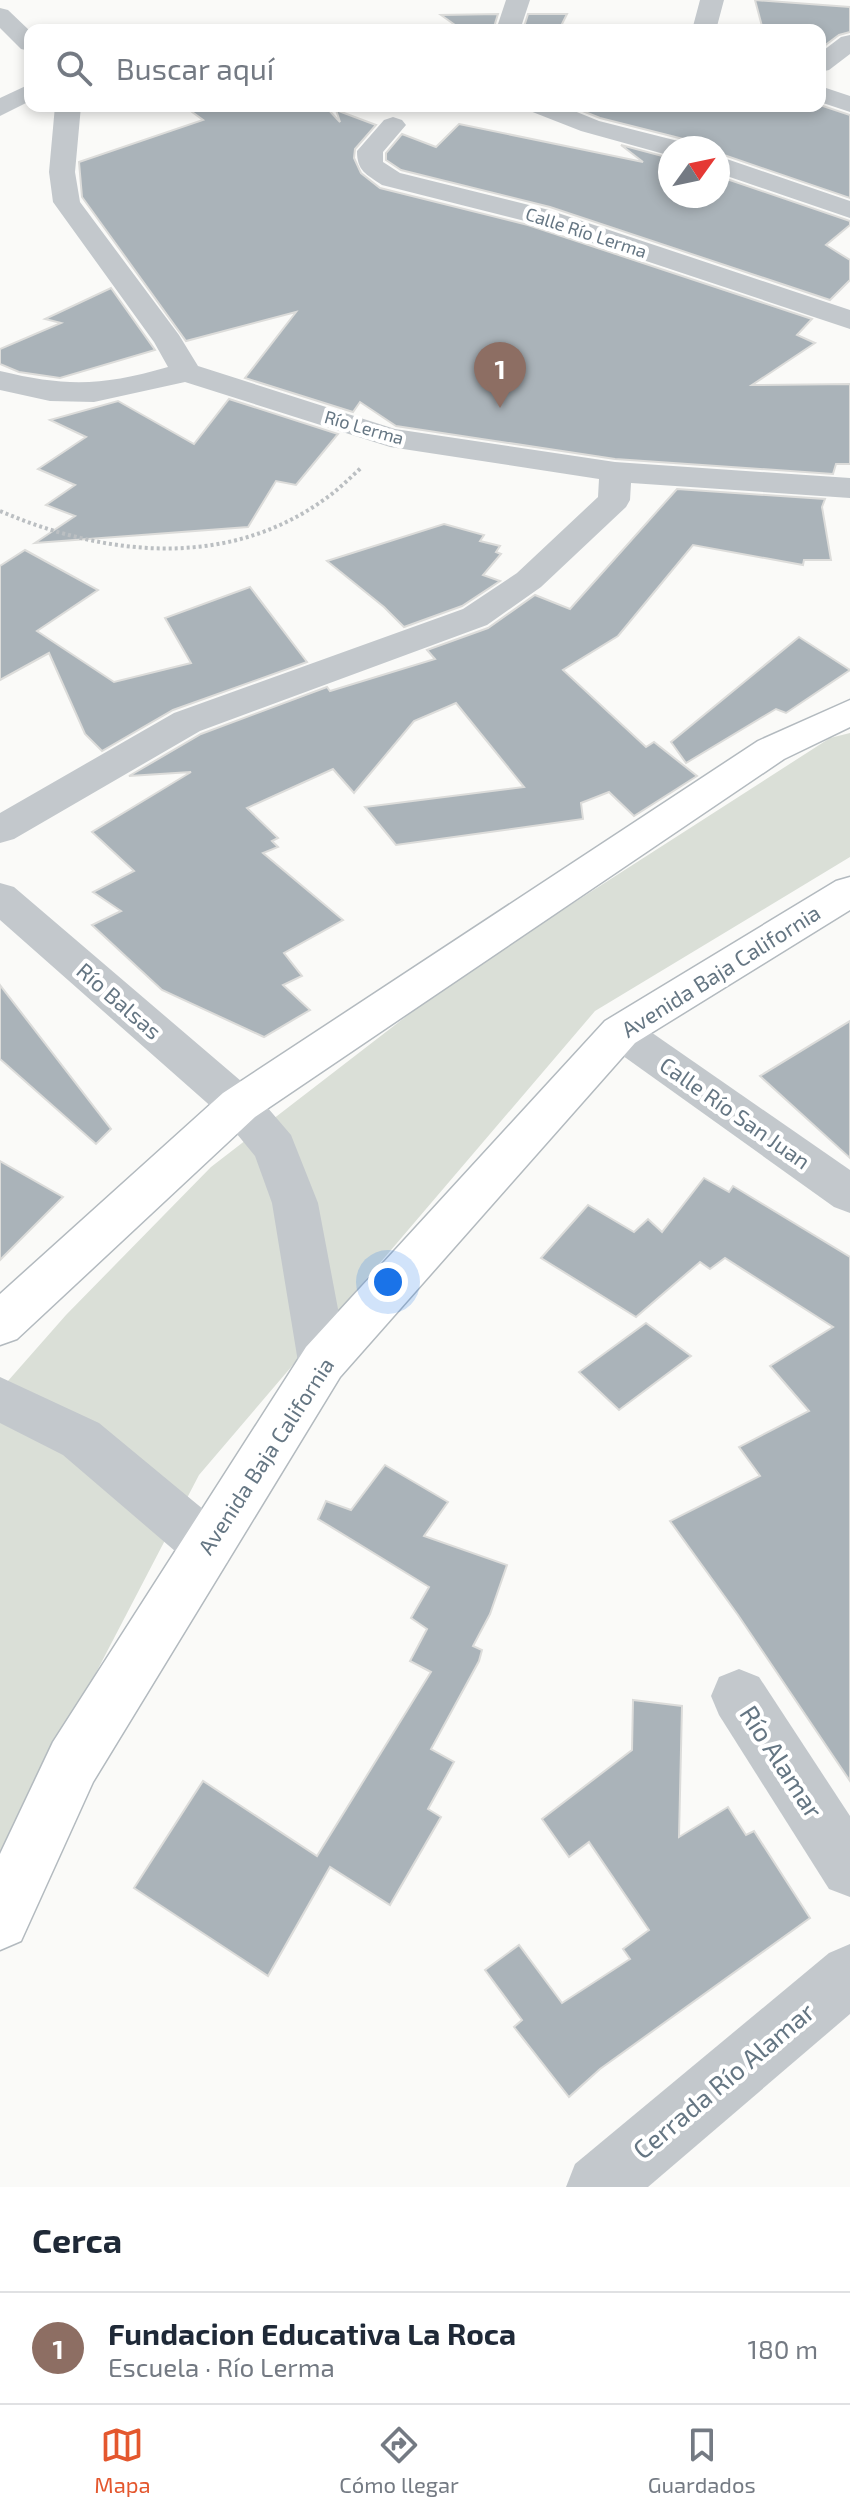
<!DOCTYPE html>
<html lang="es">
<meta charset="utf-8">
<style>
:root{--surface:#fff;--page:#f2f2f3;--text:#1f2937;--muted:#747a83;--line:#e0e1e3;--accent:#e4572e}
body{margin:0;font-family:"Exo 2",sans-serif;background:var(--page);color:var(--text)}
.compass{position:absolute;left:658px;top:136px;width:72px;height:72px;border-radius:50%;background:var(--surface);box-shadow:0 4px 12px #0003;rotate:57deg}
.you{position:absolute;left:388px;top:1282px;width:28px;height:28px;margin:-20px;border:6px solid #fff;border-radius:50%;background:#1a73e8;box-shadow:0 0 0 12px #1a73e833}
.badge{display:grid;place-items:center;width:52px;height:52px;border-radius:50%;background:var(--accent);color:#fff;font-size:26px;font-weight:700}
.pin{position:absolute;translate:-50% -66px;filter:drop-shadow(0 2px 4px #0008)}
.pin::after{content:'';position:absolute;top:42px;width:28px;height:24px;background:inherit;clip-path:polygon(0 0,100% 0,50% 100%)}
.list{margin:0;padding:0;list-style:none}
h2{display:flex;justify-content:space-between;align-items:center;height:104px;margin:0;padding:0 32px;font-size:34px}
h2 small{font-size:26px;font-weight:400;color:var(--muted)}
.list li{display:grid;grid-template-columns:52px 1fr auto;gap:24px;align-items:center;box-sizing:border-box;height:112px;padding:0 32px;border-top:2px solid var(--line)}
.list b{display:block;font-size:30px;white-space:nowrap}
.list p{margin:0;font-size:26px;white-space:nowrap;color:var(--muted)}
.list em{font-size:26px;font-style:normal;color:var(--muted)}
.icon{flex:none;width:44px;height:44px;fill:none;stroke:currentColor;stroke-width:2;stroke-linecap:round;stroke-linejoin:round}
.map{position:relative;flex:none;width:850px;height:2187px;overflow:hidden}
.search{position:absolute;background:var(--surface);box-shadow:0 4px 12px #0003;left:24px;right:24px;top:24px;height:88px;display:flex;align-items:center;gap:20px;box-sizing:border-box;padding:0 28px;border-radius:16px;color:var(--muted);font-size:30px}
.sheet{height:216px;background:var(--surface)}
nav{display:flex;justify-content:space-around;align-items:center;box-sizing:border-box;height:112px;border-top:2px solid var(--line);background:var(--surface);font-size:22px;color:var(--muted)}
nav a{display:grid;justify-items:center;gap:4px}
nav .on{color:var(--accent)}
.map>svg:first-child{display:block}
.green{fill:#dadfd7}
.building{fill:#aab3b9;stroke:#dcdcda;stroke-width:2}
.lines{fill:none;stroke-linecap:round;stroke-linejoin:round}
.secondary-casing{stroke:#b3babf;stroke-width:3}
.path{stroke:#bbbfc2;stroke-width:4;stroke-dasharray:3 3;stroke-linecap:butt}
.street{fill:#c3c8cc;fill-rule:evenodd}
.secondary{fill:#fff;fill-rule:evenodd}
.labels{text-anchor:middle;stroke-width:8;stroke-linejoin:round;paint-order:stroke}
.far-street-label{font-size:18px;fill:#657683;stroke:#fff}
.street-label{font-size:22px;fill:#657683;stroke:#fff}
.near-street-label{font-size:26px;fill:#657683;stroke:#fff}
</style>
<div class="map">
<svg width="850" height="2187" viewBox="0 0 850 2187">
<rect width="100%" height="100%" fill="#fafaf8"/>
<path class="green" d="M850,733V857L595,1011L199,1475L0,1857V1390L66,1315L211,1167L452,981L830,738Z"/>
<g class="building">
<path d="M755,0L850,7V32L839,35L820,49V30H763Z"/>
<path d="M498,14L493,30H462L441,15Z"/>
<path d="M528,14H567L559,30H523Z"/>
<path d="M184,106H325L340,122L336,110L376,125L355,149L354,158L361,173L380,188L528,225L812,319L797,335L815,343L752,385L850,384V464H836L833,474L615,459L396,426L360,402L353,412L245,378L296,312L186,341L82,197L79,162L203,120Z"/>
<path d="M570,106H823L850,115V198L718,153V148H689L683,139L600,118Z"/>
<path d="M459,124L643,162L621,145L670,158V196H718V176L850,221V225L826,245L850,260V280L830,300L550,207L401,170L386,160V153L402,134L436,147Z"/>
<path d="M111,288L155,350L60,378L19,372L0,364V349L61,323L45,319Z"/>
<path d="M229,399L338,434L296,485L276,481L248,527L35,543L75,516L46,505L75,485L38,469L86,437L50,420L118,401L194,444Z"/>
<path d="M677,489L825,499L822,507L831,560H804L803,565L693,545L618,636L563,670L646,747L654,742L697,776L634,816L609,792L581,803L583,819L396,845L365,807L524,787L456,703L414,721L354,793L333,769L247,808L278,838L272,841L278,847L263,853L343,920L284,953L302,976L283,985L310,1010L264,1037L162,990L92,925L121,911L93,892L134,871L92,832L191,772L129,776L201,734L327,687L330,691L435,659L427,650L488,628L535,595L570,609Z"/>
<path d="M444,524L484,535L480,541L500,546L496,552L501,554L483,575L500,581L462,606L404,627L384,607L327,561Z"/>
<path d="M25,550L98,590L37,631L114,682L191,663L165,618L250,587L307,662L173,710L102,751L85,734L49,653L0,680V566Z"/>
<path d="M799,637L850,670L786,713L776,709L686,763L671,742Z"/>
<path d="M0,985L111,1129L96,1144L0,1059Z"/>
<path d="M850,1021V1158L760,1076Z"/>
<path d="M0,1161L63,1197L0,1260Z"/>
<path d="M704,1178L729,1192L733,1186L850,1257V1781L738,1615L670,1521L760,1476L739,1447L809,1411L770,1366L833,1327L725,1258L710,1269L700,1262L636,1317L541,1258L588,1205L634,1232L648,1219L662,1232Z"/>
<path d="M646,1323L691,1356L619,1410L579,1372Z"/>
<path d="M385,1465L448,1502L424,1536L507,1565L490,1614L473,1646L482,1650L479,1661L431,1749L454,1762L428,1809L441,1817L390,1905L330,1867L268,1976L134,1888L203,1781L317,1856L431,1672L410,1661L427,1629L411,1618L429,1587L318,1519L326,1501L351,1510Z"/>
<path d="M633,1700L682,1706L679,1837L728,1807L746,1835L754,1831L810,1918L600,2069L569,2097L514,2027L522,2020L485,1970L519,1945L562,2003L630,1959L623,1949L649,1930L589,1842L569,1857L542,1819L632,1750Z"/>
</g>
<g class="lines">
<g class="secondary-casing">
<g id="secondary">
<path d="M850,700V727L784,759L255,1117L17,1339L0,1345V1294L223,1093L758,741Z"/>
<path d="M850,877V910L635,1043L340,1377L93,1782L21,1941L0,1950V1854L53,1742L306,1347L605,1021L836,881Z"/>
</g>
</g>
<path class="path" d="M0,511C105,556 226,570 325,499C338,490 350,478 362,467"/>
<g class="street">
<path d="M506,0H530L520,30H496Z"/>
<path d="M700,0H724L716,30H692Z"/>
<path d="M0,8L8,10L30,31V51L21,49L0,28Z"/>
<path d="M850,35V54L829,70L820,72V53L841,37Z"/>
<path d="M30,84V101L0,116V98Z"/>
<path d="M820,86L850,96V112L820,102Z"/>
<path d="M55,106H81L75,172L80,202L179,335L198,366L395,429L615,462L850,478V498L631,483L630,500L626,507L541,587L487,625L200,731L14,839L0,843V813L174,713L463,609L517,573L598,497L599,479L390,447L185,382L94,402L50,401L0,390V371C67,387 102,386 168,367L154,342L53,202L49,172Z"/>
<path d="M526,106H562L599,121L682,142L686,148H670V155L664,154L581,131L530,111Z"/>
<path d="M393,117L402,120L406,125L383,152V162L400,173L549,210L850,310V329L529,222L382,185C366,174 357,171 357,151L384,120Z"/>
<path d="M718,156L850,201V218L718,173Z"/>
<path d="M0,883L14,887L255,1093L291,1135L318,1203L348,1362L340,1377L323,1383L306,1377L298,1362L272,1203L255,1156L223,1117L0,920Z"/>
<path d="M620,1016L635,1021L850,1170V1213L834,1207L605,1043L599,1032L605,1021Z"/>
<path d="M0,1377L99,1423L227,1529L234,1546L227,1563L208,1570L189,1563L63,1455L0,1423Z"/>
<path d="M739,1669L759,1677L850,1816V1897L829,1889L719,1715L711,1696L719,1677Z"/>
<path d="M850,1944V2014L648,2187H566L575,2164L829,1953Z"/>
</g>
<use href="#secondary" class="secondary"/>
</g>
<g class="labels">
<g class="far-street-label">
<text transform="translate(586 233) rotate(18)" y="6">Calle Río Lerma</text>
<text transform="translate(364 428) rotate(16)" y="6">Río Lerma</text>
</g>
<g class="street-label">
<text transform="translate(721 971) rotate(-32)" y="8">Avenida Baja California</text>
<text transform="translate(119 1001) rotate(41)" y="8">Río Balsas</text>
<text transform="translate(735 1113) rotate(35)" y="8">Calle Río San Juan</text>
<text transform="translate(266 1456) rotate(-57)" y="8">Avenida Baja California</text>
</g>
<g class="near-street-label">
<text transform="translate(781 1762) rotate(57)" y="9">Río Alamar</text>
<text transform="translate(724 2081) rotate(-40)" y="9">Cerrada Río Alamar</text>
</g>
</g>
</svg>
<svg class="compass" viewBox="-18 -18 36 36"><path d="M0-13l5 13h-10z" fill="#e53935"/><path d="M0 13l5-13h-10z" fill="#747a83"/></svg>
<div class="you"></div>
<div class="pin badge" style="left:500px;top:408px;background:#8d6e63">1</div>
<div class="search"><svg class="icon" aria-label="search" viewBox="0 0 24 24"><circle cx="10" cy="10" r="6"/><path d="M15 15l6 6"/></svg>Buscar aquí</div>
</div>
<section class="sheet">
<h2>Cerca<small></small></h2>
<ul class="list">
<li><span class="badge" style="background:#8d6e63">1</span><div><b>Fundacion Educativa La Roca</b><p>Escuela · Río Lerma</p></div><em>180 m</em></li>
</ul>
</section>
<nav>
<a class="on"><svg class="icon" aria-label="map" viewBox="0 0 24 24"><path d="M3 6l6-2 6 2 6-2v14l-6 2-6-2-6 2zM9 4v14M15 6v14"/></svg>Mapa</a>
<a><svg class="icon" aria-label="directions" viewBox="0 0 24 24"><path d="M12 3l9 9-9 9-9-9zM9 14v-3h6M13 9l2 2-2 2"/></svg>Cómo llegar</a>
<a><svg class="icon" aria-label="saved" viewBox="0 0 24 24"><path d="M7 4h10v16l-5-4-5 4z"/></svg>Guardados</a>
</nav>
